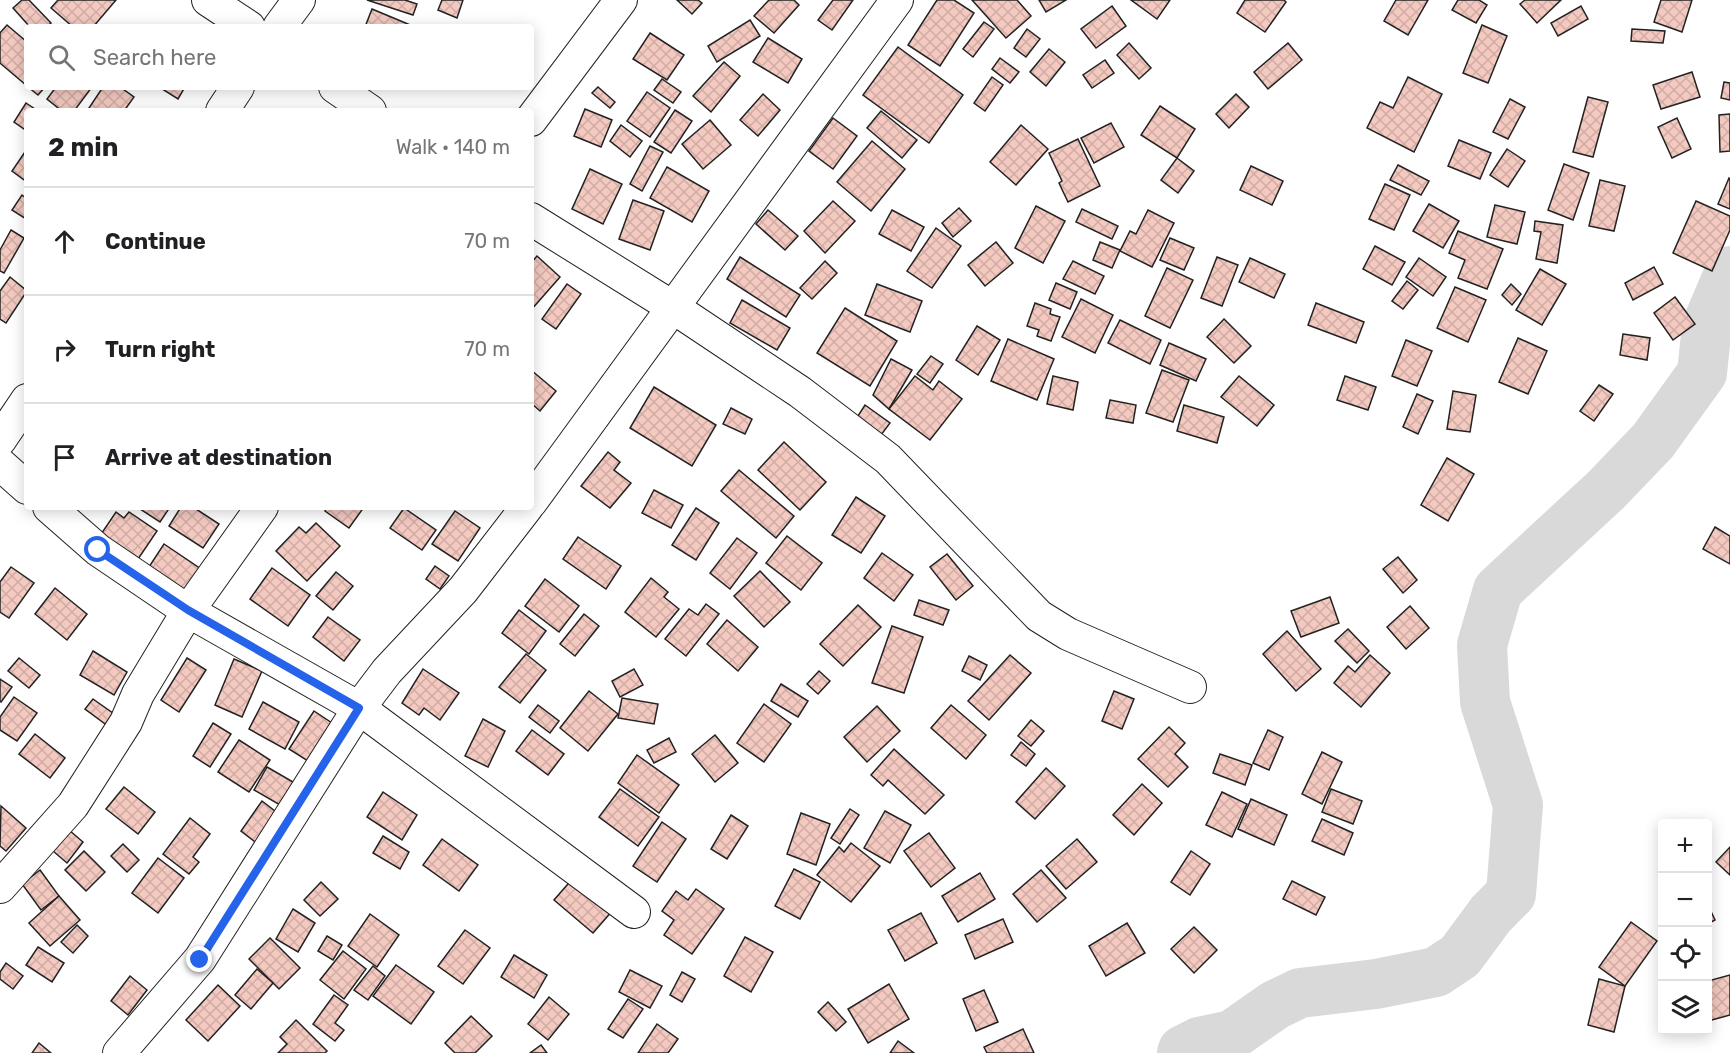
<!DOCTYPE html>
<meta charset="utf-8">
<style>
:root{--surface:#fff;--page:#f6f6f6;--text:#202124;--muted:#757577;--line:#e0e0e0}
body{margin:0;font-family:Rubik,sans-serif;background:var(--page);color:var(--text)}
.controls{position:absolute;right:18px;bottom:18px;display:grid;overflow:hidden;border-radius:6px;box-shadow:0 3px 15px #0003}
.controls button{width:54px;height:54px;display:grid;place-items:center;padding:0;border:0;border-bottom:2px solid var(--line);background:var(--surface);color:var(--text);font:30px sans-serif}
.stop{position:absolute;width:18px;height:18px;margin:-14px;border:4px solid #2563eb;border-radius:50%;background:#fff}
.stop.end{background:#2563eb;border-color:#fff;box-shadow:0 2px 6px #0008}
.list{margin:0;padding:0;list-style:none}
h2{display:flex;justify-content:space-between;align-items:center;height:78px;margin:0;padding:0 24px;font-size:26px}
h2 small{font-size:20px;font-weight:400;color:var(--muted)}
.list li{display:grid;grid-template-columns:39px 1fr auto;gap:18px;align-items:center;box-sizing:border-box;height:108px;padding:0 24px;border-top:2px solid var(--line)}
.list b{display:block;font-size:22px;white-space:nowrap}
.list em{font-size:20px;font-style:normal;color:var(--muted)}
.icon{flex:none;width:33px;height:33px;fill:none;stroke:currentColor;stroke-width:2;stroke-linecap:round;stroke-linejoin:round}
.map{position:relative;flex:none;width:1730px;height:1053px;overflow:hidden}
.search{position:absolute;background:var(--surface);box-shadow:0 3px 15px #0003;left:24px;top:24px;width:510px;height:66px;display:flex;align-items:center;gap:15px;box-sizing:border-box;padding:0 21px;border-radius:6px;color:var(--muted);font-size:22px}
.panel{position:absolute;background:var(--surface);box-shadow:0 3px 15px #0003;left:24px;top:108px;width:510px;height:402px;border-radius:6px}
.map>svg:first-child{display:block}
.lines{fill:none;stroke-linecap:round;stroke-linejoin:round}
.river{stroke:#d9d9d9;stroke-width:50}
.building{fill:url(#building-cross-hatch);stroke:#222;stroke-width:1.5}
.minor-casing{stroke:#222;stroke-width:34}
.minor{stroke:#fff;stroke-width:32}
.route{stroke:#2563eb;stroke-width:8}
</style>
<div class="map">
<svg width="1730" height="1053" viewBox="0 0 1730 1053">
<defs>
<pattern id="building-cross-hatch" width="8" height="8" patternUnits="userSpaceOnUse" patternTransform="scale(1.5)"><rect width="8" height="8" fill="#f3c9c0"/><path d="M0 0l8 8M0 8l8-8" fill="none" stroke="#d0aca5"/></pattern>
</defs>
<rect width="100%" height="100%" fill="#fff"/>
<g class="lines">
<path class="river" d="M1182,1053L1183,1050L1199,1042L1232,1035L1275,1005L1300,993L1376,984L1436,972L1460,956L1491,914L1511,894L1518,805L1485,702L1482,645L1498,590L1606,490L1653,441L1702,373L1707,325L1730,271"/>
</g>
<g class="building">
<path d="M22,0H29L51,23L47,27H30L13,8Z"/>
<path d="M58,0H116L93,27H73L51,8Z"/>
<path d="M367,0H405L417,4L413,15Z"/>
<path d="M442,0H463L457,18L438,10Z"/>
<path d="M677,0H698L702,3L692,14Z"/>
<path d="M769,0H794L799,5L774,33L754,16Z"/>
<path d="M833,0H853L832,30L818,20Z"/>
<path d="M937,0H954L974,13L940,66L908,45Z"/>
<path d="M972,0H1017L1031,16L1006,38Z"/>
<path d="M1039,0H1066L1046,12Z"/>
<path d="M1131,0H1170L1157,19Z"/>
<path d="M1245,0H1284L1286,2L1265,32L1237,13Z"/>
<path d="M1396,0H1428L1408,35L1384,21Z"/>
<path d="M1458,0H1479L1487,5L1476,23L1452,10Z"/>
<path d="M1525,0H1561L1537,23L1520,4Z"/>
<path d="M1661,0H1692L1682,32L1654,22Z"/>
<path d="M1112,6L1126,26L1096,48L1081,29Z"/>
<path d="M1581,6L1588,19L1558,36L1551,23Z"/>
<path d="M372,9L415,27H365Z"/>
<path d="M750,20L760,36L717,62L708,46Z"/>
<path d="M984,22L994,29L973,57L963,49Z"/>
<path d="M7,25L27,42V86L0,63V33Z"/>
<path d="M1482,25L1507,36L1488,83L1463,73Z"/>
<path d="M1027,29L1040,39L1026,57L1014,48Z"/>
<path d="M1632,29L1665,31L1663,43L1631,41Z"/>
<path d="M650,33L684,55L667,80L633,59Z"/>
<path d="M768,38L802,59L788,83L753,62Z"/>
<path d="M1129,43L1151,68L1139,79L1117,55Z"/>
<path d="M1288,43L1302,60L1268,89L1254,72Z"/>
<path d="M898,47L963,95L929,143L863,95Z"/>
<path d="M1049,49L1065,62L1046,86L1030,72Z"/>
<path d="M1000,58L1019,72L1010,83L992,69Z"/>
<path d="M1105,60L1114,73L1092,88L1083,75Z"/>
<path d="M724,62L740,76L711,112L693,96Z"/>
<path d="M1692,72L1700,97L1661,109L1653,85Z"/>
<path d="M992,77L1003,85L985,111L974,103Z"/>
<path d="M1408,77L1442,94L1414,152L1367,128L1380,102L1393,108Z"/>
<path d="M662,79L681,92L673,103L654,90Z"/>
<path d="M1724,82L1730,83V100L1721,98Z"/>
<path d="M28,87H45L38,95Z"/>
<path d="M56,87H92L74,111H62L47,99Z"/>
<path d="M103,87H120L134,97L124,111H87Z"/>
<path d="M159,87H185L178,99Z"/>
<path d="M598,87L615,102L610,108L592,93Z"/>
<path d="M647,92L670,108L650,137L627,121Z"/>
<path d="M763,94L780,110L758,136L740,120Z"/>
<path d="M1236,94L1249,107L1229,128L1216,114Z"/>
<path d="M1588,97L1608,102L1593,157L1573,152Z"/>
<path d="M1510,99L1525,107L1508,139L1493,132Z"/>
<path d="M26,103L38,111H27V131L14,122Z"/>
<path d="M1160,106L1195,129L1177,158L1141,135Z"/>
<path d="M585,109L612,120L601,147L574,136Z"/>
<path d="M675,110L692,121L671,153L654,142Z"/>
<path d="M881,111L917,140L902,158L867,128Z"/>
<path d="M1730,114V151L1720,152L1719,115Z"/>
<path d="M833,118L857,136L833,169L809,151Z"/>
<path d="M1677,118L1691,149L1672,158L1658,127Z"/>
<path d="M710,120L731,145L703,169L682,144Z"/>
<path d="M1111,123L1124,147L1094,163L1081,138Z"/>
<path d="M621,125L642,141L630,157L610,141Z"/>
<path d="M1021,125L1048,149L1016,185L990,162Z"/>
<path d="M1078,139L1100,186L1068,202L1059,183L1062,181L1049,153Z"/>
<path d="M1459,140L1491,153L1480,179L1448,166Z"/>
<path d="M872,141L905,169L871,211L837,182Z"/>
<path d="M650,146L663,152L642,191L630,184Z"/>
<path d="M27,149V182L12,171Z"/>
<path d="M1507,149L1525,161L1508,187L1490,175Z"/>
<path d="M1177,158L1194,171L1178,193L1161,180Z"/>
<path d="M1564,164L1589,173L1573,220L1548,210Z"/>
<path d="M1398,165L1429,181L1421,195L1390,180Z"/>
<path d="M1251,166L1283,181L1272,205L1240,190Z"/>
<path d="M667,167L709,191L692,222L650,198Z"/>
<path d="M590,169L622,184L603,224L572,209Z"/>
<path d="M1729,178L1730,179V209L1718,204Z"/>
<path d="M1600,180L1625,186L1614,231L1589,226Z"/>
<path d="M1385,184L1410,195L1394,230L1369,219Z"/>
<path d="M22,195L27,199L26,219L12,210Z"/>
<path d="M633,200L664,211L650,250L619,239Z"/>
<path d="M833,201L855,221L825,253L804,231Z"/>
<path d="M1696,201L1730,216V230L1712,271L1673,253Z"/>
<path d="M1429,204L1459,221L1443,248L1413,231Z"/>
<path d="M1495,205L1525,212L1517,244L1487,237Z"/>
<path d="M1036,206L1065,221L1043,263L1015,248Z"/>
<path d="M959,208L971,221L953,237L942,223Z"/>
<path d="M1082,209L1118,226L1112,239L1076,222Z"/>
<path d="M768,210L798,236L785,250L756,224Z"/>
<path d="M892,210L924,227L911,251L879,234Z"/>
<path d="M1148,210L1174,223L1152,267L1120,251L1130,231L1136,234Z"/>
<path d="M1535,221L1563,225L1557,263L1536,259L1541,232L1534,231Z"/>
<path d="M936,228L961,246L932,288L907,271Z"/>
<path d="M11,230L24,238L4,273L0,271V250Z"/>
<path d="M1458,231L1503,249L1487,289L1458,278L1465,260L1449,253Z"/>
<path d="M1170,238L1194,248L1184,270L1160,260Z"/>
<path d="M996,242L1013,263L985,286L968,265Z"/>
<path d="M1100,242L1120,250L1112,268L1093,260Z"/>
<path d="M1375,246L1405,262L1392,285L1363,269Z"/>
<path d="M537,256L560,277L531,310V263Z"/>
<path d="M740,257L800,295L786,317L727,279Z"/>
<path d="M1217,257L1238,265L1222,306L1201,298Z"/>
<path d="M1250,258L1285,274L1274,298L1239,282Z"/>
<path d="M1419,258L1446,277L1433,296L1406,277Z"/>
<path d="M825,261L837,273L812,299L800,288Z"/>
<path d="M1073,261L1104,276L1095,294L1063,279Z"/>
<path d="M1654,267L1663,284L1633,300L1625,283Z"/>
<path d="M1167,268L1193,280L1170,328L1145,316Z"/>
<path d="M1540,269L1566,284L1542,325L1516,310Z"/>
<path d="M10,277L27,291L6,323L0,319V291Z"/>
<path d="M1407,281L1418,290L1403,309L1392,301Z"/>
<path d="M1056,283L1077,292L1070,309L1049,300Z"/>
<path d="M567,284L581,294L556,329L542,319Z"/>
<path d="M877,284L922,301L910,332L865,315Z"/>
<path d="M1511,284L1521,294L1512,305L1502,295Z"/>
<path d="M1455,287L1486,300L1468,342L1437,328Z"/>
<path d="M1675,297L1695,324L1673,340L1654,313Z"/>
<path d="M1081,299L1113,315L1095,353L1062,337Z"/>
<path d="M742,300L790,328L777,350L730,323Z"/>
<path d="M1035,303L1051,309L1050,314L1060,317L1051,341L1037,336L1039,330L1027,326Z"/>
<path d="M1316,303L1364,322L1356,343L1308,325Z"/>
<path d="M845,308L897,341L870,386L817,353Z"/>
<path d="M1224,319L1251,346L1234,363L1207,337Z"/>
<path d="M1120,320L1161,340L1150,364L1108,343Z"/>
<path d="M977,326L1000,340L978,375L956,360Z"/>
<path d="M1623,334L1650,338L1647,360L1620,355Z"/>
<path d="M1518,338L1547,351L1528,394L1499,382Z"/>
<path d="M1008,339L1054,359L1037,400L991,381Z"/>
<path d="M1406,340L1432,351L1417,386L1392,376Z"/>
<path d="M1169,343L1206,359L1196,381L1160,365Z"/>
<path d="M931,356L943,364L930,383L917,374Z"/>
<path d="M891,359L912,370L889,409L873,395Z"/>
<path d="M531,370L556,391L540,411L531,403Z"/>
<path d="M1162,370L1189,380L1173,422L1146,413Z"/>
<path d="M915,376L933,390L939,381L962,399L930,440L889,409Z"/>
<path d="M1053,376L1078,382L1073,410L1047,404Z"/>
<path d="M1239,376L1274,405L1257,426L1221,397Z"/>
<path d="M1345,376L1376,387L1368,410L1337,400Z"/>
<path d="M1599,385L1613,394L1594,421L1580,411Z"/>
<path d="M654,387L716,425L692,466L630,428Z"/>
<path d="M1453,391L1476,395L1470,432L1447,429Z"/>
<path d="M1417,394L1433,401L1418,434L1403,427Z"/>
<path d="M1110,400L1136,405L1133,423L1106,418Z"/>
<path d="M865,405L890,423L878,439L854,422Z"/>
<path d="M1184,405L1224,417L1217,443L1177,431Z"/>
<path d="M731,408L752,419L745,434L723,424Z"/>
<path d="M784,442L826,482L800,510L758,470Z"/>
<path d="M608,452L620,462L614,470L631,483L610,508L581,486Z"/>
<path d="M1447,458L1474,474L1448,521L1421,505Z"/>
<path d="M739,470L794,516L776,538L721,491Z"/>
<path d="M654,490L683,505L671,528L642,513Z"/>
<path d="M856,497L885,516L861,553L832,535Z"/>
<path d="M137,507H170L160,522Z"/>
<path d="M181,507H193L219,524L203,548L169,526Z"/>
<path d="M327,507H364L349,528L325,511Z"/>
<path d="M404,508L436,530L422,550L390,528Z"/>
<path d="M696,508L719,523L696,560L672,545Z"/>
<path d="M455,511L480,528L458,561L432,544Z"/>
<path d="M116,512L124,518L129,512L157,531L132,568L95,543Z"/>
<path d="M316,523L340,546L307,581L276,551L299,527L306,533Z"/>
<path d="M1715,527L1730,536V564L1703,549Z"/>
<path d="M787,536L822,563L801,590L766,563Z"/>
<path d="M578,537L621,566L606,589L563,559Z"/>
<path d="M737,538L757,553L730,589L710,573Z"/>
<path d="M164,544L201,569L182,598L145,573Z"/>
<path d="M882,553L913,575L894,601L864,578Z"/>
<path d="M947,554L973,586L956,600L930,567Z"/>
<path d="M1398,557L1417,580L1403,593L1383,569Z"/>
<path d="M435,566L449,576L440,589L426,579Z"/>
<path d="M11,567L34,583L9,618L0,612V582Z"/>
<path d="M272,568L310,595L288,626L250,599Z"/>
<path d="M760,571L790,602L764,627L734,596Z"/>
<path d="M336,572L353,586L333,610L316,596Z"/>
<path d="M651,578L668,592L664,597L679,609L656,637L625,612Z"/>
<path d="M545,579L579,606L559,632L525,606Z"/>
<path d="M55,588L87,614L67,640L35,614Z"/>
<path d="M1330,597L1339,623L1301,637L1291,611Z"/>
<path d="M919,600L949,610L943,625L914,615Z"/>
<path d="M706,604L719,614L686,656L665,639L689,609L698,615Z"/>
<path d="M858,605L881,627L843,666L820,644Z"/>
<path d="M1410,606L1429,628L1406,649L1387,627Z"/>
<path d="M519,610L546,631L529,654L502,633Z"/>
<path d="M584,614L599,626L575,656L560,644Z"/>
<path d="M328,617L360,640L344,661L313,637Z"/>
<path d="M727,620L758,647L738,671L707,644Z"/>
<path d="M892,626L923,637L904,693L872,683Z"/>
<path d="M1348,629L1369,651L1357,663L1335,641Z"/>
<path d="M1287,631L1321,669L1296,691L1263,654Z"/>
<path d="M93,651L127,672L114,695L80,675Z"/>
<path d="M526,654L546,670L520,703L499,687Z"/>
<path d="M1010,655L1031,673L989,720L968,701Z"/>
<path d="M1370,655L1390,673L1361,707L1334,683L1348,666L1355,672Z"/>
<path d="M969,656L987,665L980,680L962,671Z"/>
<path d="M19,658L40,675L29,688L8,671Z"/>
<path d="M187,658L206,670L179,712L161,700Z"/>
<path d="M234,659L262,671L242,717L215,705Z"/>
<path d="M423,669L459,693L440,720L424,708L419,715L402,703Z"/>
<path d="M634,669L643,685L620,697L612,681Z"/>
<path d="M819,671L830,681L818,694L807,684Z"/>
<path d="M0,679L12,687L1,702L0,701Z"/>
<path d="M781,684L808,701L798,717L771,701Z"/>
<path d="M589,691L618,714L588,751L560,728Z"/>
<path d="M1114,691L1134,699L1122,729L1102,721Z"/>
<path d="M14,697L37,713L17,741L0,730V717Z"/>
<path d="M622,698L658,704L654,724L618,718Z"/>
<path d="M93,699L124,721L116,732L85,709Z"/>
<path d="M263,702L299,722L285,749L249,729Z"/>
<path d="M764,704L791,724L764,762L737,743Z"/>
<path d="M538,705L559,721L550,733L529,717Z"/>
<path d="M951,705L986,735L966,759L931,728Z"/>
<path d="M877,706L900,731L867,762L844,737Z"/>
<path d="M314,711L341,729L316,766L289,749Z"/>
<path d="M483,719L505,731L488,767L465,756Z"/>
<path d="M1031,720L1044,731L1031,746L1018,736Z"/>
<path d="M213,723L231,734L210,767L193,756Z"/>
<path d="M1169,727L1185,743L1175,754L1188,767L1168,787L1138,759Z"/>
<path d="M532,730L564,754L548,775L516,751Z"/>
<path d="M1268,730L1283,737L1269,770L1253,763Z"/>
<path d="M35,734L65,758L50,778L19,754Z"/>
<path d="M715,735L738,763L715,782L692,754Z"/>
<path d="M669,738L676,752L654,763L647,750Z"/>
<path d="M239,740L270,760L249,792L218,772Z"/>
<path d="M1021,742L1035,754L1026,766L1011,755Z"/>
<path d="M894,749L944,795L925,814L888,780L883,786L871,775Z"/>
<path d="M1322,752L1342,762L1322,804L1302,794Z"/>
<path d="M1220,754L1252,765L1245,785L1213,773Z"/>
<path d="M637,755L679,785L659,813L618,783Z"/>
<path d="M267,767L300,786L287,809L254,790Z"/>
<path d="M1046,768L1065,786L1035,819L1016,802Z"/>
<path d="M1142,784L1162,803L1134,835L1113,815Z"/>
<path d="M124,787L155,812L138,834L106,809Z"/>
<path d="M620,789L659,817L638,846L599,817Z"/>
<path d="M1331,789L1362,801L1353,824L1322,812Z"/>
<path d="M383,792L417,815L402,840L367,817Z"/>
<path d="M1222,792L1247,804L1232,837L1206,825Z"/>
<path d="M1251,799L1287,815L1274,845L1238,829Z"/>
<path d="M262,801L280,815L259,845L241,831Z"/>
<path d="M1,806L26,828L6,851L0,846Z"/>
<path d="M850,809L859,815L840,844L831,838Z"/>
<path d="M885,811L911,825L890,863L864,848Z"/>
<path d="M801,813L830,824L816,865L787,854Z"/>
<path d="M731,815L748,826L727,859L711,849Z"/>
<path d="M190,818L210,834L193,857L199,862L189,874L163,854Z"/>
<path d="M1322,819L1353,833L1344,855L1312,841Z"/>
<path d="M662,822L686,839L657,882L633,866Z"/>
<path d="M69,830L83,842L67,863L53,851Z"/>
<path d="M929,833L955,868L931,887L904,851Z"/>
<path d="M383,836L409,852L400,869L373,853Z"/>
<path d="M442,839L478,865L459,891L423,865Z"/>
<path d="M1077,839L1097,862L1066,889L1046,866Z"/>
<path d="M851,843L880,866L851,902L817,875L839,847L844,852Z"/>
<path d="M123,844L139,860L127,872L111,856Z"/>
<path d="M1730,847V875L1716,862Z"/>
<path d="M84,851L105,872L86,891L65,870Z"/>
<path d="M1191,851L1210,864L1190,895L1171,882Z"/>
<path d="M158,858L184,878L158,913L132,893Z"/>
<path d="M794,869L820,882L800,919L775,906Z"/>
<path d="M40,870L59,896L41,910L22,884Z"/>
<path d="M1041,870L1066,898L1037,922L1013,894Z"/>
<path d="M980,873L995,899L958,922L942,896Z"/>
<path d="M574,877L613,910L593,933L554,900Z"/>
<path d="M1292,881L1325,897L1316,915L1283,899Z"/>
<path d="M321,882L338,899L320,916L304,900Z"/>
<path d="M696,889L724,909L692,954L664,935L674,920L662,911L676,891L688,900Z"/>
<path d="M59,896L80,920L50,946L29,923Z"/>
<path d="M1708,905L1715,920L1708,924Z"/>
<path d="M293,909L315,923L298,952L276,939Z"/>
<path d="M921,913L937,943L905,961L888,930Z"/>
<path d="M370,914L399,935L377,967L348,946Z"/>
<path d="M1003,919L1013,942L975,959L965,935Z"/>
<path d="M1631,922L1657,941L1625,986L1599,967Z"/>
<path d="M1127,923L1145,953L1106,976L1089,946Z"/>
<path d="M77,925L88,936L73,953L61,942Z"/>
<path d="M1194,927L1217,950L1194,973L1171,949Z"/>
<path d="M465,930L490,948L463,984L438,966Z"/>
<path d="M327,936L342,945L333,960L318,951Z"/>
<path d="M745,937L773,952L751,992L724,976Z"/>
<path d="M270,938L300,968L279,989L249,959Z"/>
<path d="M38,947L64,963L52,982L26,965Z"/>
<path d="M343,951L366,969L344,999L320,980Z"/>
<path d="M514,955L547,975L534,998L501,977Z"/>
<path d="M6,963L23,976L13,989L0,979V972Z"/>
<path d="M396,965L434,992L411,1024L373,996Z"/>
<path d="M373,966L385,976L368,1000L354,990Z"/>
<path d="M257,969L273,983L251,1009L235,995Z"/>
<path d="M630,970L662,986L650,1008L619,992Z"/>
<path d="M682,972L695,979L682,1002L670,995Z"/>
<path d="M1730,975V1015L1708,1021V981Z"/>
<path d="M130,976L147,990L128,1015L111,1001Z"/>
<path d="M1599,979L1625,986L1614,1032L1588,1025Z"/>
<path d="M889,984L909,1019L868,1043L848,1009Z"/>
<path d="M218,985L240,1006L208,1041L186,1020Z"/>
<path d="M984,990L998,1022L976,1031L963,999Z"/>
<path d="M334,995L348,1005L335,1023L344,1030L335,1041L313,1024Z"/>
<path d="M549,997L569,1014L548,1040L528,1024Z"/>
<path d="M628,999L643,1009L623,1038L608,1029Z"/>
<path d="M828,1002L846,1022L836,1031L818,1012Z"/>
<path d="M471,1016L492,1036L475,1053H455L445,1043Z"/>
<path d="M296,1020L327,1051L325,1053H278L287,1044L280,1037Z"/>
<path d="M657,1024L678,1039L668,1053H638Z"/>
<path d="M1023,1029L1034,1053H987L984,1047Z"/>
<path d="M898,1041L914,1053H890Z"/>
<path d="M39,1043L51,1053H32Z"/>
<path d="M541,1045L547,1053H530Z"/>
</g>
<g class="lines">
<g class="minor-casing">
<g id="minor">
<path d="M208,0L249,27"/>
<path d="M279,27L299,0"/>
<path d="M335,87L370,111"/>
<path d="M222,111L238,87"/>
<path d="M531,120L621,0"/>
<path d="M531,219L674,308L800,392L888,459L1039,616L1068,634L1190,687"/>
<path d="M0,440L27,400"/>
<path d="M0,464L27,488"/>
<path d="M531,502L897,0"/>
<path d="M49,507L98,550L188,611L359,708L634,912"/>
<path d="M0,887L73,805L126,722L138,694L188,611L262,507"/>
<path d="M119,1053L200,959L359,708L387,671L463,590L527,507"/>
</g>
</g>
<use href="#minor" class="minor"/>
</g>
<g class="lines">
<path class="route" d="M98,550L188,610L359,708L200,960"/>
</g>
</svg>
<div class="controls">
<button>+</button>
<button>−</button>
<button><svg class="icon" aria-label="locate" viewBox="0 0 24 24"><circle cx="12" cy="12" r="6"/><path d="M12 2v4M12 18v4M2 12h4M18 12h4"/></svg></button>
<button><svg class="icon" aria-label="layers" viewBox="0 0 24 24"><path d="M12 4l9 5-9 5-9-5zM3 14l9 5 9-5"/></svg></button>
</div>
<div class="stop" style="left:98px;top:550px"></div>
<div class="stop end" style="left:200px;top:960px"></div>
<div class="search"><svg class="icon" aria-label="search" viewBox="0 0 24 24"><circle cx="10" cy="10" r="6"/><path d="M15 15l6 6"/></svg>Search here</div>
<section class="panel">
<h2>2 min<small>Walk · 140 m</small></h2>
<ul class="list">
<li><svg class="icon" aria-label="ahead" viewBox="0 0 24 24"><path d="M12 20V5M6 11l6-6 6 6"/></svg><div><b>Continue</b></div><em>70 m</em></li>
<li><svg class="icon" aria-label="right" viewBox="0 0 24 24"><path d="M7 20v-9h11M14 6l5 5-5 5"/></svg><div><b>Turn right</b></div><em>70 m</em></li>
<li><svg class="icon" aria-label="arrive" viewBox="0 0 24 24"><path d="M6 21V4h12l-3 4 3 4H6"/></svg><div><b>Arrive at destination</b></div></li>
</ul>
</section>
</div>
